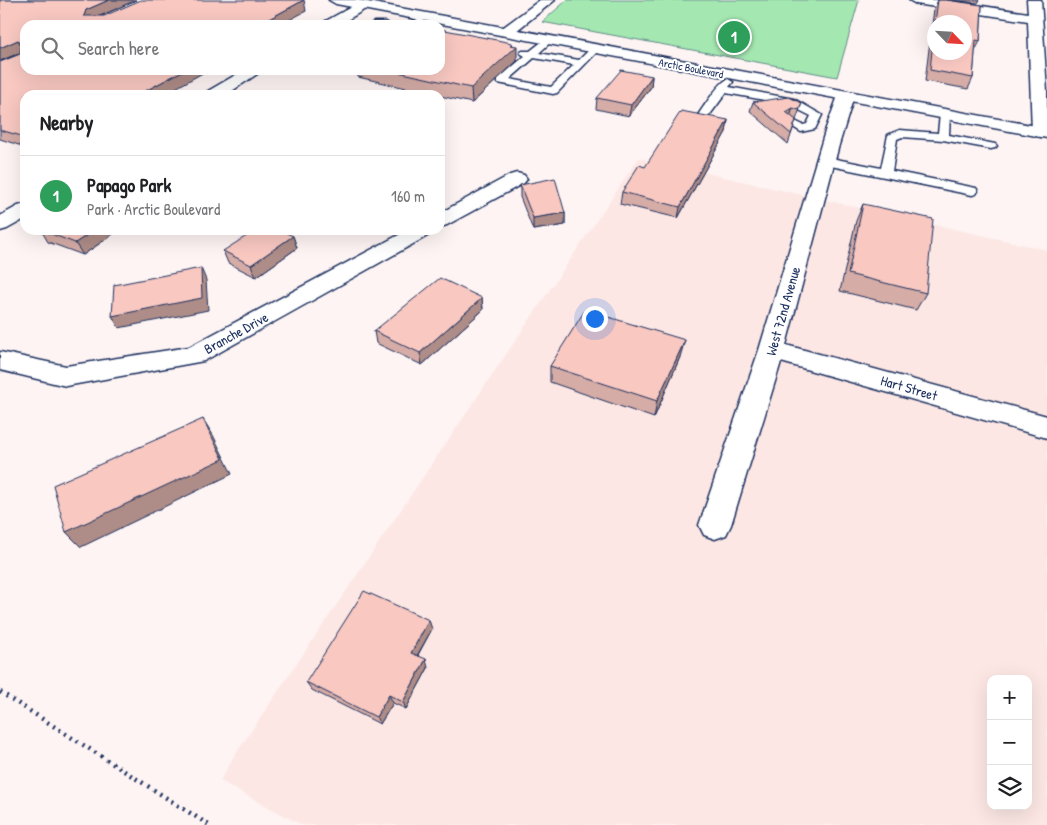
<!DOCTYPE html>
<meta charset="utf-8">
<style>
:root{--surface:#fff;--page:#f6f6f6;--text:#202124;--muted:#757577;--line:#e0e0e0;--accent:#1a73e8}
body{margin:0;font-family:"Patrick Hand",sans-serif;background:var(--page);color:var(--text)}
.controls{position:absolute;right:15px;bottom:15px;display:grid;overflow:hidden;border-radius:10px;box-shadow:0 5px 20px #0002}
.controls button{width:45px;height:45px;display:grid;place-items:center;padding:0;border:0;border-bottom:1px solid var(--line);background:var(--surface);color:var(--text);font:25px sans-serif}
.compass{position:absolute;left:927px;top:15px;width:45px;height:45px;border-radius:50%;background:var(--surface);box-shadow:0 5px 20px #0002;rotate:115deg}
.you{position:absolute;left:594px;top:318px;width:18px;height:18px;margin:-12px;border:4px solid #fff;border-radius:50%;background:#1a73e8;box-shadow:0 0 0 8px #1a73e833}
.badge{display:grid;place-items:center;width:32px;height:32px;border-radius:50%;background:var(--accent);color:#fff;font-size:16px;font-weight:700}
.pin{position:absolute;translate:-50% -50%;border:2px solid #fff;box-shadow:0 1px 5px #0006}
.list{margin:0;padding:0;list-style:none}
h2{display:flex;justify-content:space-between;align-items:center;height:65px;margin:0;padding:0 20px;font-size:21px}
h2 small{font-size:16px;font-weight:400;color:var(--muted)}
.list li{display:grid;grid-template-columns:32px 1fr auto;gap:15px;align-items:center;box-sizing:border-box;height:80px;padding:0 20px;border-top:1px solid var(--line)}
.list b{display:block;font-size:19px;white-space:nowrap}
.list p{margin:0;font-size:16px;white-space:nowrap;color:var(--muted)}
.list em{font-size:16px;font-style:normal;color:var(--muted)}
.icon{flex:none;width:28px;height:28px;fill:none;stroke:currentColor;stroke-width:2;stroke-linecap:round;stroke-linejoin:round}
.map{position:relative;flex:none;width:1047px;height:825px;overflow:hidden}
.search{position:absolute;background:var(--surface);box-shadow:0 5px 20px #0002;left:20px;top:20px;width:425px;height:55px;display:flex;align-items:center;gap:12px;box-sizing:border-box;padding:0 18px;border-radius:15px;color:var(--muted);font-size:19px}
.panel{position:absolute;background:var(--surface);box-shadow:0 5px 20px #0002;left:20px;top:90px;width:425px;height:145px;border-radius:15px}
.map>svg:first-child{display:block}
.built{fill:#fce7e4;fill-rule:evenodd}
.green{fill:#a4e7b1;stroke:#608b88}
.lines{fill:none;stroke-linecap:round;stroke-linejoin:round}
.lane-casing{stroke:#1b2f5e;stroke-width:3}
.street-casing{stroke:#1b2f5e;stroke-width:3}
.secondary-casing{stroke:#1b2f5e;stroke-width:3}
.path{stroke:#1b2f5e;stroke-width:4.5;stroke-dasharray:2 5;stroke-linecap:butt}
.lane{fill:#fff;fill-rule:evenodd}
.street{fill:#fff;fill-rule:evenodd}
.secondary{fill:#fff;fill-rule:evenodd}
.wall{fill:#d5aca6;stroke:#1b2f5e;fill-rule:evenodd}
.shaded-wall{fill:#ae8c87;stroke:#1b2f5e}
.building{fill:#f8c8c1;stroke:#1b2f5e}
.labels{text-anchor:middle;stroke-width:4;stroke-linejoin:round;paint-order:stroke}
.far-street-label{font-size:11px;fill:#1b2f5e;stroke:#fff}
.street-label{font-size:14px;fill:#1b2f5e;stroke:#fff}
</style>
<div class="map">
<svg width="1047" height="825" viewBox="0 0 1047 825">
<rect width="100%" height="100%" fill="#fef4f3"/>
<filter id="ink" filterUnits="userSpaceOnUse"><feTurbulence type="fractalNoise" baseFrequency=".02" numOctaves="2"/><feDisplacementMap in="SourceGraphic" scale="10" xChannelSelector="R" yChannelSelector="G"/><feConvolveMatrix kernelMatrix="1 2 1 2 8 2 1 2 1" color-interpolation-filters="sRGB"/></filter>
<g filter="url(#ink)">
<path class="built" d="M639,158L1047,250V825H302L220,781L233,758ZM991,679H1028V806H991Z"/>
<path class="green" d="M567,0H859L837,77L542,22Z"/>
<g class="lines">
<g class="lane-casing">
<g id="lane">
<path d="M425,14L429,17L419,25H409Z"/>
<path d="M374,22H386L390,25H370Z"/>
<path d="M548,37L553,40L539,53L579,60L592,47L595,46L600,49L557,93L553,94L498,83V79L525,56L520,53L522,51H530ZM534,58L574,65L551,87L510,79Z"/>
<path d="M728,79L733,82L729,87L794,99L822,115L815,129L801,132L785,122L791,119L803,125L807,124L811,116L787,104L726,93L706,120H698L696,118C703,108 719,82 728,79Z"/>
<path d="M945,111L950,114L949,135L995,144L997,146L995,148L991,149L943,140L902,137L897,139L892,171L976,188L978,191L976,194L972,195L826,165L820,161L826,157L881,168L888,135L900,130L938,133L940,114Z"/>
</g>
</g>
<g class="street-casing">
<g id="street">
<path d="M540,0H555L511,35H501L499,32L501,29Z"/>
<path d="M909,0H943L1028,13L1027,0H1041L1047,91V136L1041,137L1035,136L1032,132L1028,21L916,4Z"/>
<path d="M362,1L369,5L367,8L339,25H322L324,22Z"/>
<path d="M244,70H263L226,95H206L208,91Z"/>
<path d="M846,91L852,92L854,96L839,145L786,345L1047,416V438L781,362L731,525L726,535L715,539L704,535L699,525L759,350L826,128L838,96L840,92Z"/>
<path d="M517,173L524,175L527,179L524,183L447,225L440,227V213L510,175Z"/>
<path d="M25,204V219L7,229L0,231V216L18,206Z"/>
<path d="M408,230H435L431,234L204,361L66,386L0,370V352L66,366L189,347Z"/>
</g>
</g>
<g class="secondary-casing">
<path id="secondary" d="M329,0H357L1047,128V138L336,4Z"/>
</g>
<path class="path" d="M0,692L209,825"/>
<use href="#lane" class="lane"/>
<use href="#street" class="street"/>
<use href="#secondary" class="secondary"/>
</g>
<g class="wall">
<path d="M0,0H136L101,16L306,11L25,95V147L0,139V62L20,54L21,53L0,61Z"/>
<path d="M938,0H946L982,5L980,41L975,51L973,78L968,89L925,81L934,9ZM934,22H964V52H934Z"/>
<path d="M950,0H980L978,3Z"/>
<path d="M512,43L517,61L472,103L440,96V95H437L358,77L357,70H440Z"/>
<path d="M652,76L651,87L629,116L596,109L597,98Z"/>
<path d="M753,102L802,103L796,120L795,119L796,120L788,144L750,111Z"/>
<path d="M728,120L726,132L678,218L620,204L622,192L645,167Z"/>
<path d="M520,185L565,213V225L533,230L520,197Z"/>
<path d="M863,204L926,293L916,310L840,291L856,221Z"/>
<path d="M41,230H119L83,255L48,242Z"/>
<path d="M293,236L297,248L256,277L228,263L223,251Z"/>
<path d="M482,298L483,310L422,365L376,343L374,331Z"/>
<path d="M680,357L654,418L550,382V366Z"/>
<path d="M432,629L418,655L428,668L406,709L393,703L380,724L312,690L306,682Z"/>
</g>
<g class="shaded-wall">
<path d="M109,0H136L91,20L84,16L86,10Z"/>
<path d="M304,0L306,11L280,25H258Z"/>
<path d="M18,40L24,51L0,61V48Z"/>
<path d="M512,43V50L517,46V61L472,103L471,88Z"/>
<path d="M184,70H208L163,95H138Z"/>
<path d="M652,76L651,87L629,116L631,105Z"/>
<path d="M793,108L790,117L786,112Z"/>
<path d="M728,120L726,132L678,218L680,207Z"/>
<path d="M565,213V225L533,230V218Z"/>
<path d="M95,230H119L83,255L75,243Z"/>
<path d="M293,236L297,248L256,277L251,265Z"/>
<path d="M201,268L206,280L208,310L119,328L112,316Z"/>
<path d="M482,298L483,310L422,365L420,353Z"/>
<path d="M685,340L680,357L654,418L657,401Z"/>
<path d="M203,419L213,435L232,474L81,547L66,532Z"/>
<path d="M429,620L432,629L414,661L411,653Z"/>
<path d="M426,659L428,668L406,709L403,702Z"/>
<path d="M389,695L393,703L380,724L376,717Z"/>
</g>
<g class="building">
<path d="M0,0H109L86,10L84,16H104L141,0H304L258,25H25V70H184L138,95H25V137L0,130V62L20,54L21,42L18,40L0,48Z"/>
<path d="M938,0H946L982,5L980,41L976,40L973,78L930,70L934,30V52H964V22H935Z"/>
<path d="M440,29L512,43L510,45L517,46L471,88L389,70H440Z"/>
<path d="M621,70L652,76L631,105L597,98Z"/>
<path d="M789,97L802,103L799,110L793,108L786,112L796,120L791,134L753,102Z"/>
<path d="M681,111L728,120L680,207L622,192L639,165L645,167Z"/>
<path d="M555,178L565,213L533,218L520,185Z"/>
<path d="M863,204L933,219L926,293L848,274Z"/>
<path d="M41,230H95L75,243Z"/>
<path d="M256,230H280L293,236L251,265L223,251Z"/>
<path d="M201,268L202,298L112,316L114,285Z"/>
<path d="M440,278L482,298L420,353L374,331Z"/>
<path d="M585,310L685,340L657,401L550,366Z"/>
<path d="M203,419L223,459L66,532L53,485Z"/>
<path d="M364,591L429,620L411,653L426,659L403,702L389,695L376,717L306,682Z"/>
</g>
</g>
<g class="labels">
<g class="far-street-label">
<text transform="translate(691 68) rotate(11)" y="4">Arctic Boulevard</text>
</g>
<g class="street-label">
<text transform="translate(783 311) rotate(-74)" y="5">West 72nd Avenue</text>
<text transform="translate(236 333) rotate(-29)" y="5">Branche Drive</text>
<text transform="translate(909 388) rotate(16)" y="5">Hart Street</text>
</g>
</g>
</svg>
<div class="controls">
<button>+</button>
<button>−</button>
<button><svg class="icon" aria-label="layers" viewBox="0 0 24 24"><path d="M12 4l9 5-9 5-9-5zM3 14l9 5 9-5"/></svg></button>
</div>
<svg class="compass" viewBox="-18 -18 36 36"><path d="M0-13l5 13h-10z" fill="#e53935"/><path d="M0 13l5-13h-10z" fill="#757577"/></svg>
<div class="you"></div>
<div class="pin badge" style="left:734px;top:37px;background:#2e9e5b">1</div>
<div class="search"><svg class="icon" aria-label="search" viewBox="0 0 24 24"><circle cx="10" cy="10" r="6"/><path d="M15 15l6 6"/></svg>Search here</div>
<section class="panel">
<h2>Nearby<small></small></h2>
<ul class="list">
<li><span class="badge" style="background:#2e9e5b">1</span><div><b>Papago Park</b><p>Park · Arctic Boulevard</p></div><em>160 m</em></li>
</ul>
</section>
</div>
